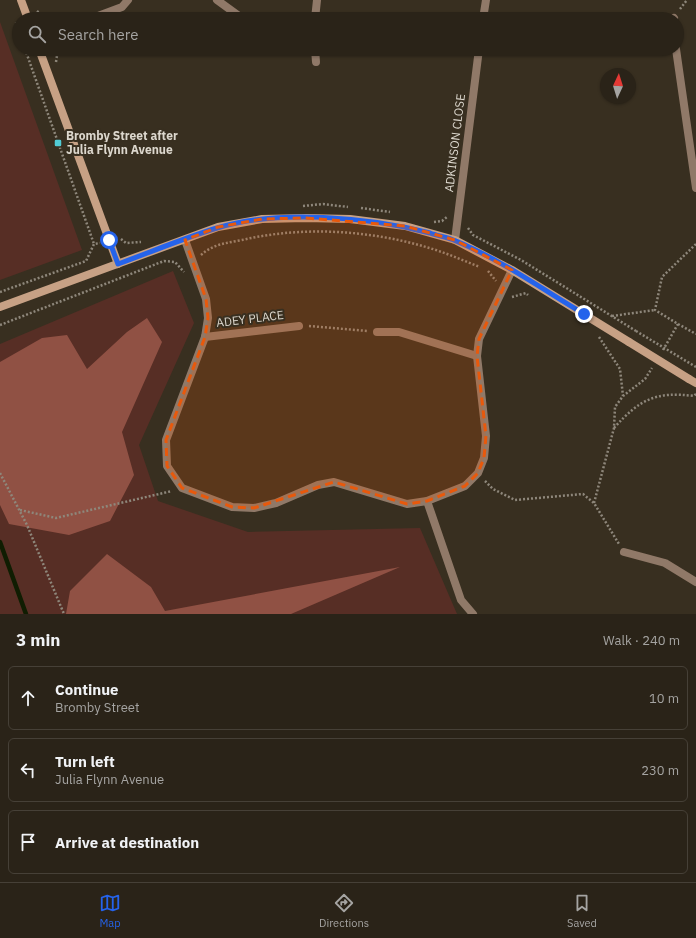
<!DOCTYPE html>
<meta charset="utf-8">
<style>
:root{--surface:#2a2318;--page:#322b21;--text:#f1f3f6;--muted:#a5a4a2;--line:#464037;--accent:#2563eb}
body{margin:0;font-family:"IBM Plex Sans",sans-serif;background:var(--page);color:var(--text)}
.compass{position:absolute;left:600px;top:68px;width:36px;height:36px;border-radius:50%;background:var(--surface);box-shadow:0 1px 3px #0004;rotate:4deg}
.stop{position:absolute;width:12px;height:12px;margin:-9px;border:3px solid #2563eb;border-radius:50%;background:#fff}
.stop.end{background:#2563eb;border-color:#fff;box-shadow:0 1px 4px #0008}
.list{margin:0;padding:0;list-style:none}
h2{display:flex;justify-content:space-between;align-items:center;height:52px;margin:0;padding:0 16px;font-size:17px}
h2 small{font-size:13px;font-weight:400;color:var(--muted)}
.list li{display:grid;grid-template-columns:26px 1fr auto;gap:12px;align-items:center;box-sizing:border-box;height:64px;margin:0 8px 8px;padding:0 8px;border:1px solid var(--line);border-radius:6px}
.list b{display:block;font-size:15px;white-space:nowrap}
.list p{margin:0;font-size:13px;white-space:nowrap;color:var(--muted)}
.list em{font-size:13px;font-style:normal;color:var(--muted)}
.icon{flex:none;width:22px;height:22px;fill:none;stroke:currentColor;stroke-width:2;stroke-linecap:round;stroke-linejoin:round}
.map{position:relative;flex:none;width:696px;height:614px;overflow:hidden}
.search{position:absolute;background:var(--surface);box-shadow:0 1px 3px #0004;left:12px;right:12px;top:12px;height:44px;display:flex;align-items:center;gap:10px;box-sizing:border-box;padding:0 14px;border-radius:22px;color:var(--muted);font-size:15px}
.sheet{height:268px;background:var(--surface)}
nav{display:flex;justify-content:space-around;align-items:center;box-sizing:border-box;height:56px;border-top:1px solid var(--line);background:var(--surface);font-size:11px;color:var(--muted)}
nav a{display:grid;justify-items:center;gap:2px}
nav .on{color:var(--accent)}
.map>svg:first-child{display:block}
.green{fill:#572e25}
.forest{fill:#905144}
.lines{fill:none;stroke-linecap:round;stroke-linejoin:round}
.stream{stroke:#101d02;stroke-width:4.5}
.path{stroke:#8e877b;stroke-width:2.5;stroke-dasharray:2 2;stroke-linecap:butt}
.street{stroke:#907968;stroke-width:8}
.secondary{stroke:#c7a185;stroke-width:8}
.path-bridge{stroke:#8e877b;stroke-width:2.5;stroke-dasharray:2 2;stroke-linecap:butt}
.secondary-bridge{stroke:#c7a185;stroke-width:8}
.route{stroke:#2563eb;stroke-width:5}
.marked{fill:#e8590c;fill-opacity:0.2;stroke:#e8590c;stroke-width:3;stroke-dasharray:8 5;stroke-linejoin:round}
.poi-dot{fill:#51ccd5;stroke:#382f20;stroke-width:1.5}
.labels{text-anchor:middle;stroke-width:4;stroke-linejoin:round;paint-order:stroke}
.poi-label{font-size:12px;font-weight:bold;fill:#dcd7cd;stroke:#382f20;text-anchor:start}
.street-label{font-size:12px;fill:#dcd7cd;stroke:#382f20}
</style>
<div class="map">
<svg width="696" height="614" viewBox="0 0 696 614">
<rect width="100%" height="100%" fill="#382f20"/>
<g class="green">
<path d="M0,22L82,250L0,280Z"/>
<path d="M173,271L194,323L139,445L158,501L248,532L420,528L457,614H0V344Z"/>
</g>
<g class="forest">
<path d="M147,318L162,342L122,432L134,475L110,521L69,535L9,524L0,505V362L42,338L67,335L87,369L127,332Z"/>
<path d="M107,554L151,587L165,611L400,567L291,614H66L70,591Z"/>
</g>
<g class="lines">
<path class="stream" d="M0,542L26,614"/>
<g class="path">
<path d="M680,9L687,0"/>
<path d="M37,11L45,19"/>
<path d="M16,22L19,31"/>
<path d="M25,49L94,244"/>
<path d="M56,62L58,49"/>
<path d="M303,206L323,204L348,207"/>
<path d="M361,208L390,212"/>
<path d="M434,222L442,221L447,217"/>
<path d="M468,228L473,235L521,260L636,331"/>
<path d="M121,239L126,243L141,242"/>
<path d="M201,255C213,244 227,243 242,240C302,226 368,230 426,247C444,252 462,260 480,267"/>
<path d="M488,271L496,281"/>
<path d="M0,292L86,261L94,244L100,243"/>
<path d="M512,297L526,293L528,295"/>
<path d="M612,316L655,310"/>
<path d="M678,324L696,334"/>
<path d="M0,325L164,261L175,262L184,272"/>
<path d="M309,326L368,331"/>
<path d="M599,337L620,369L623,396"/>
<path d="M663,350L678,324L655,310L662,277L696,244"/>
<path d="M614,428C639,400 655,391 694,396L696,394"/>
<path d="M0,473L27,525L64,614"/>
<path d="M485,481L493,489L515,500L583,494L594,503L619,544"/>
<path d="M594,503L614,428L615,407L623,396L645,379L652,368"/>
<path d="M20,510L56,518L172,491"/>
</g>
<g class="street">
<path d="M217,0L239,16L253,19L315,17"/>
<path d="M90,19L122,7L128,0"/>
<path d="M315,19L317,0"/>
<path d="M483,19L486,0"/>
<path d="M673,19L674,18"/>
<path d="M315,49L316,62"/>
<path d="M676,49L696,188"/>
<path d="M185,240L206,299L208,318L205,337L166,440L167,466L182,488L232,507L254,508L276,503L318,485L334,482L407,504L427,501L465,486L478,473L484,458L486,436L477,356L479,339L512,270"/>
<path d="M455,240L479,49"/>
<path d="M377,332H399L477,356"/>
<path d="M205,337L299,326"/>
<path d="M427,501L461,600L473,614"/>
<path d="M624,552L665,563L696,582"/>
</g>
<g class="secondary">
<path d="M21,0L28,19"/>
<path d="M39,49L118,264"/>
<path d="M0,307L218,227L262,219L306,218L350,219L405,226L455,240L512,270L629,342"/>
<path d="M689,379L696,383"/>
</g>
<path class="path-bridge" d="M636,331L696,367"/>
<path class="secondary-bridge" d="M629,342L689,379"/>
</g>
<g class="lines">
<path class="route" d="M109,240L118,264C151,252 184,238 217,228C278,209 369,217 430,233C438,236 448,237 456,241C501,260 542,289 584,314"/>
</g>
<path class="marked" d="M306,218L405,226L455,240L512,270L479,339L477,356L486,436L484,458L478,473L465,486L427,501L407,504L334,482L254,508L232,507L182,488L167,466L166,440L205,337L208,318L206,299L185,240L218,227L262,219Z"/>
<rect class="poi-dot" x="54" y="139" width="8" height="8" rx="2"/>
<g class="labels">
<g class="poi-label">
<text x="66" y="140">Bromby Street after<tspan x="66" dy="14">Julia Flynn Avenue</tspan></text>
</g>
<g class="street-label">
<text transform="translate(455 143) rotate(-83)" y="4">ADKINSON CLOSE</text>
<text transform="translate(250 319) rotate(-7)" y="4">ADEY PLACE</text>
</g>
</g>
</svg>
<svg class="compass" viewBox="-18 -18 36 36"><path d="M0-13l5 13h-10z" fill="#e53935"/><path d="M0 13l5-13h-10z" fill="#a5a4a2"/></svg>
<div class="stop" style="left:109px;top:240px"></div>
<div class="stop end" style="left:584px;top:314px"></div>
<div class="search"><svg class="icon" aria-label="search" viewBox="0 0 24 24"><circle cx="10" cy="10" r="6"/><path d="M15 15l6 6"/></svg>Search here</div>
</div>
<section class="sheet">
<h2>3 min<small>Walk · 240 m</small></h2>
<ul class="list">
<li><svg class="icon" aria-label="ahead" viewBox="0 0 24 24"><path d="M12 20V5M6 11l6-6 6 6"/></svg><div><b>Continue</b><p>Bromby Street</p></div><em>10 m</em></li>
<li><svg class="icon" aria-label="left" viewBox="0 0 24 24"><path d="M17 20v-9H6M10 6l-5 5 5 5"/></svg><div><b>Turn left</b><p>Julia Flynn Avenue</p></div><em>230 m</em></li>
<li><svg class="icon" aria-label="arrive" viewBox="0 0 24 24"><path d="M6 21V4h12l-3 4 3 4H6"/></svg><div><b>Arrive at destination</b></div></li>
</ul>
</section>
<nav>
<a class="on"><svg class="icon" aria-label="map" viewBox="0 0 24 24"><path d="M3 6l6-2 6 2 6-2v14l-6 2-6-2-6 2zM9 4v14M15 6v14"/></svg>Map</a>
<a><svg class="icon" aria-label="directions" viewBox="0 0 24 24"><path d="M12 3l9 9-9 9-9-9zM9 14v-3h6M13 9l2 2-2 2"/></svg>Directions</a>
<a><svg class="icon" aria-label="saved" viewBox="0 0 24 24"><path d="M7 4h10v16l-5-4-5 4z"/></svg>Saved</a>
</nav>
